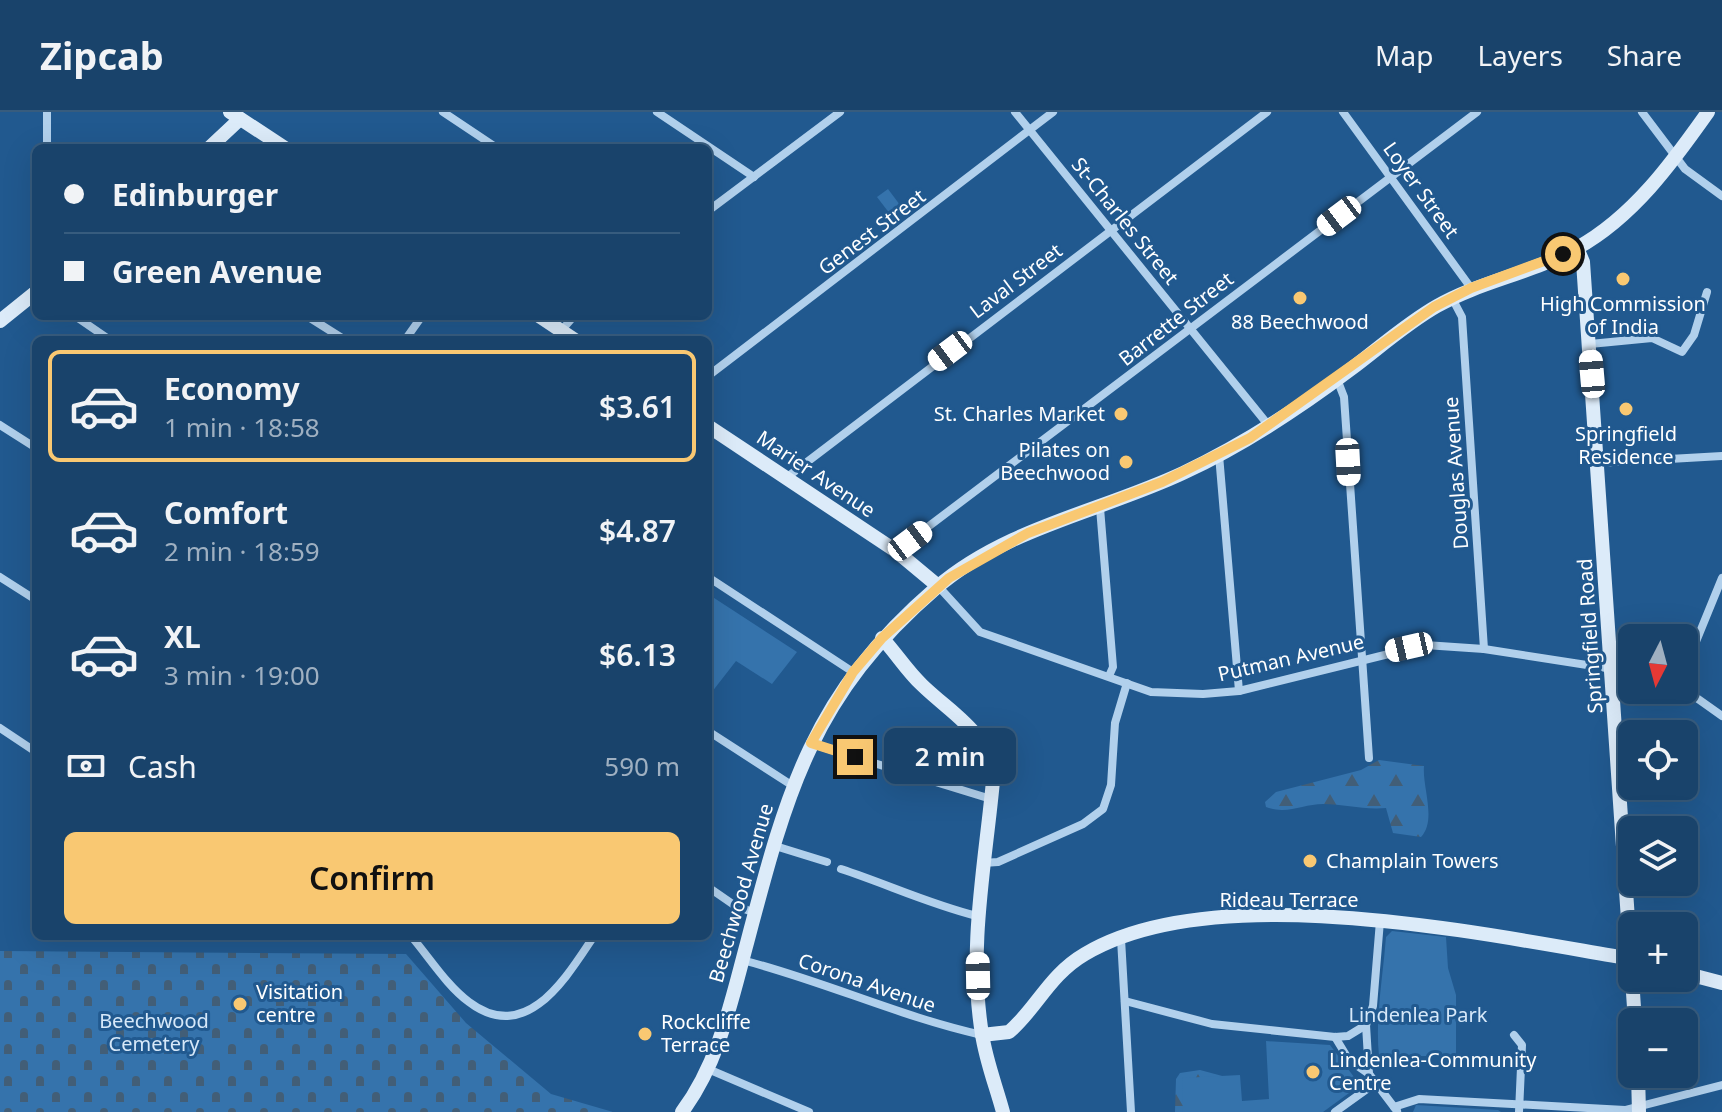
<!DOCTYPE html>
<meta charset="utf-8">
<style>
body{margin:0;font-family:"Noto Sans",sans-serif;background:#264e73;color:#f1f3f6;height:100vh;display:flex;flex-direction:column;font-size:30px;white-space:nowrap}
*{box-sizing:border-box;margin:0}
p{font-size:26px;color:#9fb0c1}
.icon{flex:none;width:44px;height:44px;fill:none;stroke:currentColor;stroke-width:2;stroke-linecap:round;stroke-linejoin:round}
.map{position:relative;flex:1;overflow:hidden}
.side{position:absolute;left:32px;top:224px;width:680px;height:604px;display:flex;flex-direction:column;background:#19436b;border-radius:12px;box-shadow:0 8px 32px #0002,0 0 0 2px #375c7e}
.side>*{flex:none}
.banner{position:absolute;left:32px;top:32px;width:680px;height:176px;border-radius:12px;box-shadow:0 8px 32px #0002,0 0 0 2px #375c7e;display:grid;align-content:center;height:176px;padding:0 32px;background:#19436b}
.needle{width:52px;rotate:186deg}
.buttons{position:absolute;left:1618px;top:512px;display:grid;gap:16px}
.buttons a{display:grid;place-items:center;width:80px;height:80px;border-radius:12px;background:#19436b;box-shadow:0 8px 32px #0002,0 0 0 2px #375c7e;font-size:40px}
.end{position:absolute;width:36px;height:36px;margin:-18px;border:10px solid #f9c872;background:#111;box-shadow:0 0 0 4px #111}
.from{border-radius:50%}
.bubble{position:absolute;height:56px;border-radius:12px;background:#19436b;box-shadow:0 8px 32px #0002,0 0 0 2px #375c7e;font-size:26px;font-weight:600;line-height:56px;text-align:center}
.car{position:absolute;width:24px;height:48px;margin:-24px -12px;border-radius:10px;box-shadow:0 0 6px 2px #0007;background:linear-gradient(#fff 24%,#345 0 40%,#fff 0 76%,#345 0 86%,#fff 0)}
.banner b{display:flex;align-items:center;gap:28px;height:76px;font-size:30px}
.banner b+b{border-top:2px solid #375c7e}
.banner i{width:20px;height:20px;background:#f1f3f6}
ul{padding:14px 0 0;list-style:none}
li{display:flex;align-items:center;gap:24px;height:112px;margin:0 16px 12px;padding:0 16px;border:4px solid transparent;border-radius:12px}
li div{flex:1}
li b{display:block;font-size:30px}
li em{font-style:normal;font-weight:600}
li.active{border-color:#f9c872}
li>.icon{width:72px;height:72px;stroke-width:1.5}
.pay{display:flex;align-items:center;gap:20px;height:88px;padding:0 32px;font-size:30px}
.pay p{margin-inline-start:auto}
.action{display:flex;gap:16px;margin-top:auto;padding:16px 32px}
.action a{flex:1;height:92px;border-radius:12px;background:#f9c872;color:#111;font-size:32px;font-weight:600;line-height:92px;text-align:center}
header{display:flex;align-items:center;gap:48px;box-sizing:border-box;height:112px;padding:0 40px;background:#19436b;border-bottom:2px solid #375c7e}
header strong{font-size:38px}
nav{display:flex;gap:44px;margin-inline-start:auto;font-size:28px}
.map>svg:first-child{display:block}
.forest{fill:url(#forest-firs)}
.cemetery{fill:url(#cemetery-stones)}
.park{fill:#3573ac}
.lines{fill:none;stroke-linecap:round;stroke-linejoin:round}
.street{stroke:#b1d0ec;stroke-width:8}
.secondary{stroke:#dcebf9;stroke-width:14}
.route{stroke:#f9c872;stroke-width:10}
.poi-dot{fill:#f9c872;stroke:#21598f;stroke-width:3}
.labels{text-anchor:middle;stroke-width:6;stroke-linejoin:round;paint-order:stroke}
.street-label{font-size:20px;fill:#fff;stroke:#21598f}
.poi-label{font-size:20px;fill:#fff;stroke:#21598f;text-anchor:start}
.park-label{font-size:20px;fill:#d6e8f9;stroke:#21598f}
</style>
<header>
<strong>Zipcab</strong>
<nav><a>Map</a><a>Layers</a><a>Share</a></nav>
</header>
<div class="map">
<svg width="1722" height="1000" viewBox="0 0 1722 1000">
<defs>
<pattern id="forest-firs" width="22" height="20" patternUnits="userSpaceOnUse" patternTransform="scale(2)"><rect width="22" height="20" fill="#3573ac"/><path d="M5 1l3.5 6h-7zM16 11l3.5 6h-7z" fill="#425e77"/></pattern>
<pattern id="cemetery-stones" width="16" height="16" patternUnits="userSpaceOnUse" patternTransform="scale(2)"><rect width="16" height="16" fill="#3573ac"/><path d="M2 7V4a2 2 0 0 1 4 0v3zM10 15v-3a2 2 0 0 1 4 0v3z" fill="#425e77"/></pattern>
</defs>
<rect width="100%" height="100%" fill="#21598f"/>
<!-- forest -->
<g class="forest">
<path d="M1379 648 1424 654C1422 675 1437 708 1421 725L1393 721 1386 696C1363 698 1345 692 1323 692 1303 692 1287 703 1266 695L1265 690 1276 680 1361 658Z"/>
<polygon points="1200,958 1226,965 1246,1000 1175,1000 1176,967 1180,961"/>
</g>
<!-- cemetery -->
<polygon class="cemetery" points="0,839 406,842 466,911 551,982 613,1000 0,1000"/>
<!-- park -->
<g class="park">
<polygon points="888,77 900,93 890,102 877,85"/>
<polygon points="708,482 797,540 772,572 736,549 708,585"/>
<path d="M1392 819 1446 825 1448 856 1456 883V944H1379C1375 905 1383 865 1386 825Z"/>
<polygon points="1266,929 1330,933 1360,973 1323,1000 1183,1000 1182,966 1240,963 1242,989 1269,987"/>
<polygon points="1416,993 1498,998 1501,1000 1413,1000"/>
</g>
<g class="lines">
<!-- street -->
<g class="street">
<polyline points="47,0 47,36"/>
<polyline points="443,0 497,36"/>
<polyline points="657,0 754,65"/>
<polyline points="1015,0 1269,314"/>
<polyline points="1343,0 1471,176"/>
<polyline points="1642,0 1685,57 1722,84"/>
<polyline points="708,99 840,0"/>
<polyline points="1452,186 1462,205 1484,537"/>
<polyline points="75,204 110,228"/>
<polyline points="307,204 345,228"/>
<polyline points="561,219 574,204"/>
<polyline points="405,228 422,204"/>
<polyline points="1590,232 1652,226 1682,240 1694,223 1707,180"/>
<polyline points="708,264 1053,0"/>
<polyline points="1337,267 1344,285 1369,646"/>
<polyline points="0,313 36,336"/>
<polyline points="1219,343 1239,579"/>
<polyline points="1599,351 1722,344"/>
<polyline points="786,366 1267,0"/>
<polyline points="1100,396 1113,555 1109,564"/>
<polyline points="896,439 1477,0"/>
<polyline points="0,465 36,488"/>
<polyline points="708,465 853,560"/>
<polyline points="938,474 980,520 1151,580 1203,582 1239,579 1425,533 1484,537 1632,560"/>
<polyline points="1684,559 1722,466"/>
<polyline points="1684,577 1722,604"/>
<polyline points="0,616 36,640"/>
<polyline points="708,619 793,674"/>
<polyline points="812,632 991,687"/>
<polyline points="772,733 827,750"/>
<polyline points="983,751 998,750 1083,712 1103,697 1111,673 1115,611 1127,571"/>
<path d="M841 757C887 772 929 792 977 804"/>
<polyline points="708,775 734,793 755,801"/>
<polyline points="1380,809 1373,894 1366,913 1369,962 1397,999"/>
<path d="M411 824C429 845 447 874 469 890 527 934 567 864 594 824"/>
<polyline points="1121,827 1131,1000"/>
<path d="M742 848C824 869 901 905 982 923"/>
<polyline points="1125,889 1212,912 1335,925 1348,924 1366,913"/>
<polyline points="1514,923 1522,933 1519,1000"/>
<polyline points="1335,925 1349,948 1369,962"/>
<polyline points="708,957 809,1000"/>
<polyline points="1394,995 1419,987 1625,998 1722,973"/>
<polyline points="1335,1000 1374,972"/>
</g>
<!-- secondary -->
<g class="secondary">
<polyline points="230,0 285,36"/>
<polyline points="209,36 240,7"/>
<polyline points="1577,136 1583,150 1635,910"/>
<polyline points="539,204 575,228"/>
<polyline points="0,209 36,180"/>
<polyline points="708,314 896,439 938,474"/>
<path d="M882 526C896 541 907 559 922 573 954 604 991 621 993 669 985 754 968 837 982 922 986 949 996 974 1003 1000"/>
<polyline points="1684,861 1722,871"/>
<path d="M982 923 1009 920C1037 896 1049 863 1085 842 1216 764 1487 823 1632 847"/>
<polyline points="1638,962 1639,1000"/>
<path d="M682 1000C719 950 731 890 747 831 787 679 812 583 936 476 1005 416 1102 399 1183 361 1243 333 1298 297 1351 257 1379 236 1407 211 1437 194 1481 169 1533 161 1577 136 1633 105 1672 51 1708 0"/>
</g>
</g>
<g class="lines">
<!-- route -->
<polyline class="route" points="855,645 811,631 853,560 882,526 949,466 1028,421 1162,370 1250,326 1434,195 1471,176 1563,142"/>
</g>
<!-- markers -->
<g class="poi-dot">
<circle cx="1623" cy="167" r="8"/>
<circle cx="1300" cy="186" r="8"/>
<circle cx="1626" cy="297" r="8"/>
<circle cx="1121" cy="302" r="8"/>
<circle cx="1126" cy="350" r="8"/>
<circle cx="1310" cy="749" r="8"/>
<circle cx="240" cy="892" r="8"/>
<circle cx="645" cy="922" r="8"/>
<circle cx="1313" cy="960" r="8"/>
</g>
<g class="labels">
<!-- street labels -->
<g class="street-label">
<text transform="translate(1421 78) rotate(54)" y="7">Loyer Street</text>
<text transform="translate(1125 109) rotate(51)" y="7">St-Charles Street</text>
<text transform="translate(872 120) rotate(-37)" y="7">Genest Street</text>
<text transform="translate(1016 169) rotate(-37)" y="7">Laval Street</text>
<text transform="translate(1176 207) rotate(-38)" y="7">Barrette Street</text>
<text transform="translate(1456 361) rotate(-94)" y="7">Douglas Avenue</text>
<text transform="translate(816 362) rotate(34)" y="7">Marier Avenue</text>
<text transform="translate(1590 524) rotate(-94)" y="7">Springfield Road</text>
<text transform="translate(1291 546) rotate(-13)" y="7">Putman Avenue</text>
<text transform="translate(741 781) rotate(-74)" y="7">Beechwood Avenue</text>
<text x="1289" y="795">Rideau Terrace</text>
<text transform="translate(867 871) rotate(19)" y="7">Corona Avenue</text>
</g>
<!-- poi labels -->
<g class="poi-label">
<text x="1623" y="199" text-anchor="middle">High Commission<tspan x="1623" dy="23">of India</tspan></text>
<text x="1300" y="217" text-anchor="middle">88 Beechwood</text>
<text x="1105" y="309" text-anchor="end">St. Charles Market</text>
<text x="1626" y="329" text-anchor="middle">Springfield<tspan x="1626" dy="23">Residence</tspan></text>
<text x="1110" y="345" text-anchor="end">Pilates on<tspan x="1110" dy="23">Beechwood</tspan></text>
<text x="1326" y="756">Champlain Towers</text>
<text x="256" y="887">Visitation<tspan x="256" dy="23">centre</tspan></text>
<text x="661" y="917">Rockcliffe<tspan x="661" dy="23">Terrace</tspan></text>
<text x="1329" y="955">Lindenlea-Community<tspan x="1329" dy="23">Centre</tspan></text>
</g>
<!-- park labels -->
<g class="park-label">
<text x="1418" y="910">Lindenlea Park</text>
<text x="154" y="916">Beechwood<tspan x="154" dy="23">Cemetery</tspan></text>
</g>
</g>
</svg>
<div class="buttons">
<a><svg class="needle" viewBox="-14 -14 28 28"><path d="M0-13l5 13h-10z" fill="#e53935"/><path d="M0 13l5-13h-10z" fill="#9fb0c1"/></svg></a>
<a><svg class="icon" aria-label="locate" viewBox="0 0 24 24"><circle cx="12" cy="12" r="6"/><path d="M12 2v4M12 18v4M2 12h4M18 12h4"/></svg></a>
<a><svg class="icon" aria-label="layers" viewBox="0 0 24 24"><path d="M12 4l9 5-9 5-9-5zM3 14l9 5 9-5"/></svg></a>
<a>+</a>
<a>−</a>
</div>
<i class="end from" style="left:1563px;top:142px"></i>
<i class="end" style="left:855px;top:645px"></i>
<div class="bubble" style="left:884px;top:616px;width:132px">2 min</div>
<i class="car" style="left:1339px;top:104px;rotate:233deg"></i>
<i class="car" style="left:950px;top:239px;rotate:233deg"></i>
<i class="car" style="left:1592px;top:262px;rotate:355deg"></i>
<i class="car" style="left:1348px;top:350px;rotate:177deg"></i>
<i class="car" style="left:910px;top:429px;rotate:53deg"></i>
<i class="car" style="left:1409px;top:535px;rotate:257deg"></i>
<i class="car" style="left:978px;top:864px;rotate:359deg"></i>
<div class="banner">
<b><i class="from"></i>Edinburger</b>
<b><i></i>Green Avenue</b>
</div>
<section class="side">
<ul>
<li class="active"><svg class="icon" aria-label="car" viewBox="0 0 24 24"><path d="M5 17H2v-5l4-1 3-4h7l3 4 3 1v5h-3M9 17h6M6 11h13"/><circle cx="7" cy="17" r="2"/><circle cx="17" cy="17" r="2"/></svg><div><b>Economy</b><p>1 min · 18:58</p></div><em>$3.61</em></li>
<li><svg class="icon" aria-label="car" viewBox="0 0 24 24"><path d="M5 17H2v-5l4-1 3-4h7l3 4 3 1v5h-3M9 17h6M6 11h13"/><circle cx="7" cy="17" r="2"/><circle cx="17" cy="17" r="2"/></svg><div><b>Comfort</b><p>2 min · 18:59</p></div><em>$4.87</em></li>
<li><svg class="icon" aria-label="car" viewBox="0 0 24 24"><path d="M5 17H2v-5l4-1 3-4h7l3 4 3 1v5h-3M9 17h6M6 11h13"/><circle cx="7" cy="17" r="2"/><circle cx="17" cy="17" r="2"/></svg><div><b>XL</b><p>3 min · 19:00</p></div><em>$6.13</em></li>
</ul>
<div class="pay"><svg class="icon" aria-label="cash" viewBox="0 0 24 24"><path d="M3 7h18v10H3z"/><circle cx="12" cy="12" r="2"/></svg>Cash<p>590 m</p></div>
<div class="action"><a>Confirm</a></div>
</section>
</div>
